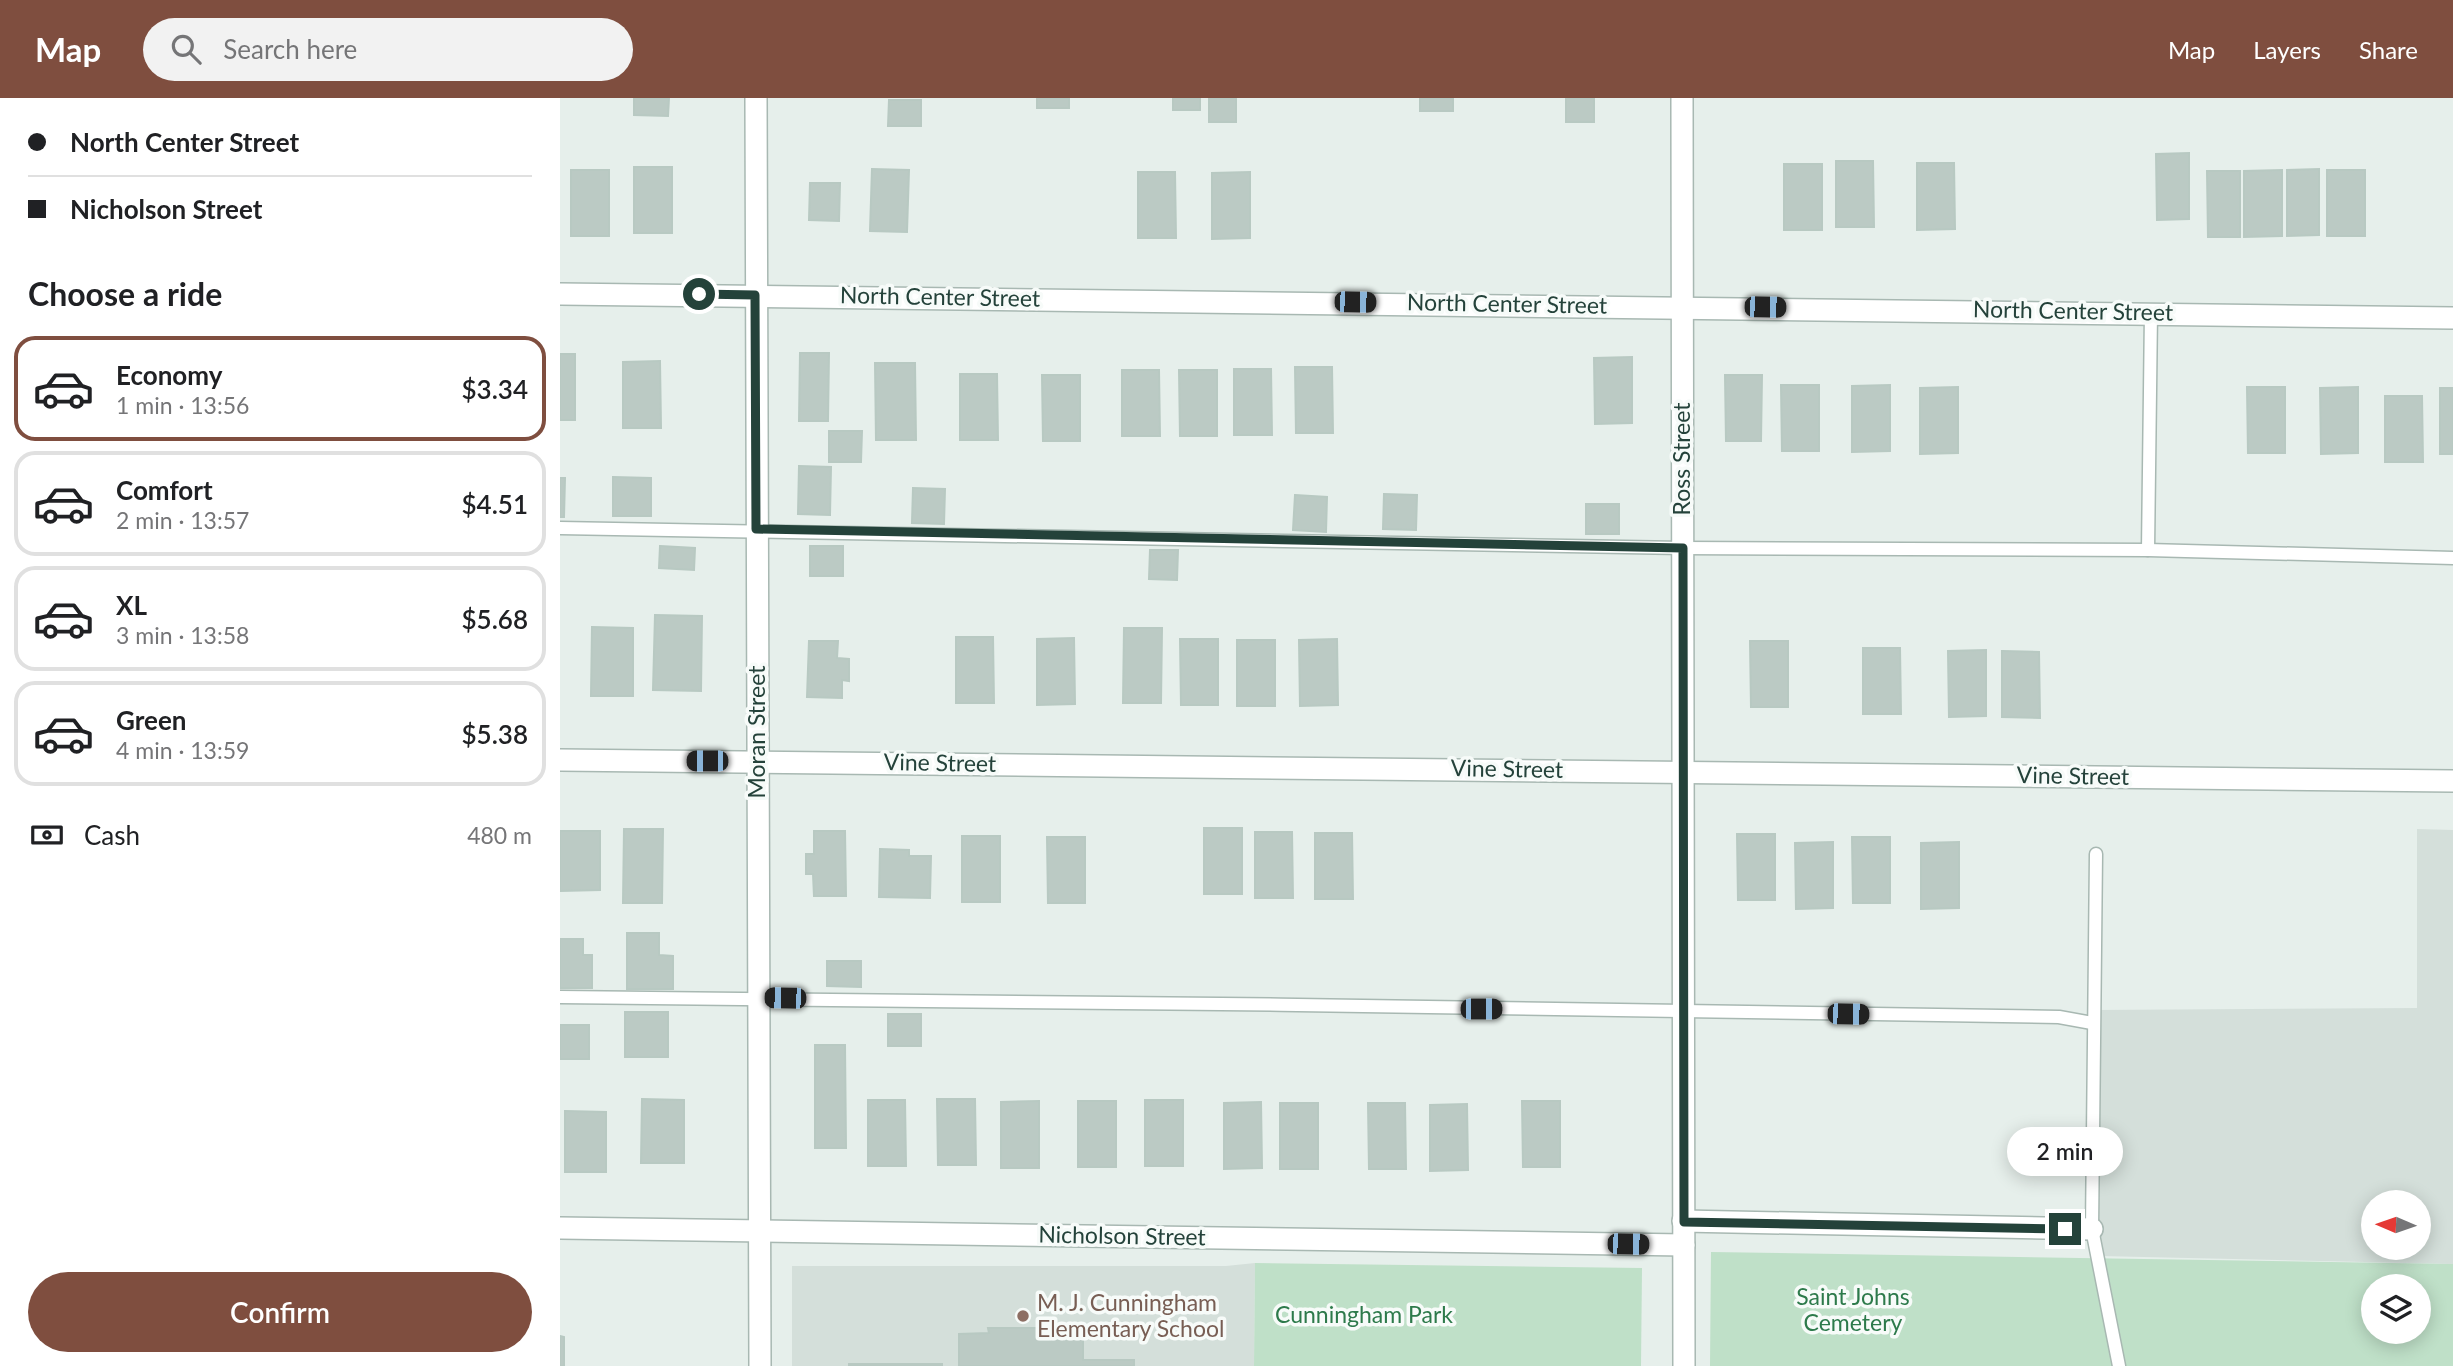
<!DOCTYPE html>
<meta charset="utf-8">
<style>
body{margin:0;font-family:Lato,sans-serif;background:#f2f2f2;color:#202124;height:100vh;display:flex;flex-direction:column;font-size:26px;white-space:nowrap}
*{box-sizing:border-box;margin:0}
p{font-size:23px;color:#757577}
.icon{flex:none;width:38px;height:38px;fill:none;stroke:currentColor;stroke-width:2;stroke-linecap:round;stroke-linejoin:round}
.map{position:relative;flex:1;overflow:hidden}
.sheet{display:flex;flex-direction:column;background:#fff;width:560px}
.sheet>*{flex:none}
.banner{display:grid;align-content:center;height:154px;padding:0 28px;background:#fff}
.needle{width:46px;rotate:272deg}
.fabs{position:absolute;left:1801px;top:1092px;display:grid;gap:14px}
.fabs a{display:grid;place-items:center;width:70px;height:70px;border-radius:50%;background:#fff;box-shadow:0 4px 18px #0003;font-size:35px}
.end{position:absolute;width:32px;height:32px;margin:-16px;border:9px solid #24423a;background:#fff;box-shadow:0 0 0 4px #fff}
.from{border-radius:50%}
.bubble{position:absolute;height:49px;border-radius:24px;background:#fff;box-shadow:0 4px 18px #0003;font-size:23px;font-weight:600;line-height:49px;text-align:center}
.car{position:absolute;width:21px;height:42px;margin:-21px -10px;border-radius:9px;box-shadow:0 0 5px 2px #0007;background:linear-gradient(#222 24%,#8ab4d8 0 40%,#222 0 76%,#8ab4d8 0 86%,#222 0)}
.banner b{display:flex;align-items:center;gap:24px;height:66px;font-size:26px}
.banner b+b{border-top:2px solid #e0e0e0}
.banner i{width:18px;height:18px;background:#202124}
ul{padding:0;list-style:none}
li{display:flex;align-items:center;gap:21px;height:105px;margin:0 14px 10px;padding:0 14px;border:4px solid #e0e0e0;border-radius:21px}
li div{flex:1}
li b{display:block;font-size:26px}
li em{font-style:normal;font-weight:600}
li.current{border-color:#7f4e3f}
li>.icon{width:63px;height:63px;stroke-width:1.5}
h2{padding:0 28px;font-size:32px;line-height:84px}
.pay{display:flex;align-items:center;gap:18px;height:77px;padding:0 28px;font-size:26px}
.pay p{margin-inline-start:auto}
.button{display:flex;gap:14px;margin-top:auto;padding:14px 28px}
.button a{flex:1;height:80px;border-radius:42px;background:#7f4e3f;color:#fff;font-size:28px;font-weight:600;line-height:80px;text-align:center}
header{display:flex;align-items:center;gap:42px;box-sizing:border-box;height:98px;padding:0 35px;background:#7f4e3f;color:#fff}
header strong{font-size:33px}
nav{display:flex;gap:38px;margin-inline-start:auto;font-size:24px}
.search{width:490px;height:63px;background:#f2f2f2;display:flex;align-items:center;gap:18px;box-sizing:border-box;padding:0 24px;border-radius:38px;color:#757577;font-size:26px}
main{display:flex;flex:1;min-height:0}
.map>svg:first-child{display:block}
.built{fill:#d4dfda;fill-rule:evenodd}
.green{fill:#bfe0c8;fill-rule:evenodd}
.building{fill:#bbcac4;stroke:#b8c9c2;stroke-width:2}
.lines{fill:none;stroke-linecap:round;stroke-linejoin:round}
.lane-casing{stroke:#a8b8b2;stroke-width:15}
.street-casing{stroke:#a8b8b2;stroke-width:24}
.lane{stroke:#fff;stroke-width:12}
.street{stroke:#fff;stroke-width:21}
.route{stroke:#24423a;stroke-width:9}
.education-dot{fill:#8d6e63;stroke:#f7fbf9;stroke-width:2.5}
.labels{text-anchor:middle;stroke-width:7;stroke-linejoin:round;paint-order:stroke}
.street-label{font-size:23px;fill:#24423a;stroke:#f7fbf9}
.park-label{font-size:23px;fill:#2d7a4b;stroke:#f7fbf9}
.education-label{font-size:23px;fill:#785e54;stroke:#f7fbf9;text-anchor:start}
</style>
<header>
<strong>Map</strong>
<div class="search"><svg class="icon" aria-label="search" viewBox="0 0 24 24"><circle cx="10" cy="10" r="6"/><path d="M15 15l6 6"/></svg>Search here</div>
<nav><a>Map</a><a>Layers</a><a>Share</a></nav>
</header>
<main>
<section class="sheet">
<div class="banner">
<b><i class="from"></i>North Center Street</b>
<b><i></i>Nicholson Street</b>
</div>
<h2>Choose a ride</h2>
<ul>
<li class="current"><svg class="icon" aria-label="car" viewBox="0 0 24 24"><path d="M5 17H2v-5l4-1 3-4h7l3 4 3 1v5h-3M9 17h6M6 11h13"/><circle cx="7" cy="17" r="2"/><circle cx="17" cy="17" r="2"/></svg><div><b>Economy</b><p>1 min · 13:56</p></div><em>$3.34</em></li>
<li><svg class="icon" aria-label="car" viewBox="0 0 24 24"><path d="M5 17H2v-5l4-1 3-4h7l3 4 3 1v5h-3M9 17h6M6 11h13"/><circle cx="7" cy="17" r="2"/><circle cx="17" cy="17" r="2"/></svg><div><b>Comfort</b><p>2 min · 13:57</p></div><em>$4.51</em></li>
<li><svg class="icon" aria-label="car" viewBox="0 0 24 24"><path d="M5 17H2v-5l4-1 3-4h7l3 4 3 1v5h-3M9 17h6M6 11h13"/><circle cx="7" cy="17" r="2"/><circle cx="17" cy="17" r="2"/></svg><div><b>XL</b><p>3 min · 13:58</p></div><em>$5.68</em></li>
<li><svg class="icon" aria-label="car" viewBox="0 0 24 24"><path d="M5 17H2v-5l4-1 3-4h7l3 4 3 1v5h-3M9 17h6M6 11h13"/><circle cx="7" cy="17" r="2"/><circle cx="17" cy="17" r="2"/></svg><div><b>Green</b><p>4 min · 13:59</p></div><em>$5.38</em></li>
</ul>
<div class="pay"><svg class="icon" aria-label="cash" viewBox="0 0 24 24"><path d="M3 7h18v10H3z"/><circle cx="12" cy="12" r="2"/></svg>Cash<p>480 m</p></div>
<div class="button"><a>Confirm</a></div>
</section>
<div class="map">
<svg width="1893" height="1268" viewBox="0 0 1893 1268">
<rect width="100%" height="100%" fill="#e6efeb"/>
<!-- built -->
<g class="built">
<path d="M1857 731 1893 732V1166L1540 1158 1535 912 1857 910ZM1813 1104H1858V1150H1813Z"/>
<polygon points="695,1165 694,1268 232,1268 232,1168 666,1168"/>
</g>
<!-- green -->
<g class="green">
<path d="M1151 1154 1893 1166V1268H1150ZM1813 1188H1858V1234H1813Z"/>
<polygon points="695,1165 1082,1170 1081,1268 694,1268"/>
</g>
<!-- building -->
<g class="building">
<polygon points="74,0 109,0 108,18 74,17"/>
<rect x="477" y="0" width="32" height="10"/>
<rect x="613" y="0" width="27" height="12"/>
<rect x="649" y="0" width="27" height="24"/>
<rect x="860" y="0" width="33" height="13"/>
<rect x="1006" y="0" width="28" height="24"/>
<polygon points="329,2 361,2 361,28 328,28"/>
<polygon points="1629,55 1629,121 1597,122 1596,56"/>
<polygon points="1276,63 1313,63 1314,129 1276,129"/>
<polygon points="1357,65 1394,65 1395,131 1357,132"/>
<rect x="1224" y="66" width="38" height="66"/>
<rect x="74" y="69" width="38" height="66"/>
<polygon points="312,71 349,72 347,134 310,133"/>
<polygon points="1759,71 1759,137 1727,138 1727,72"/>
<rect x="11" y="72" width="38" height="66"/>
<polygon points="1722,72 1722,138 1684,139 1684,73"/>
<rect x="1767" y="72" width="38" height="66"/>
<polygon points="1647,73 1680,73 1680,139 1648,139"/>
<polygon points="578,74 615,74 616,140 578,140"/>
<polygon points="690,74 690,140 652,141 652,75"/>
<polygon points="250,85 280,85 279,123 249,122"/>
<polygon points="240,255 269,255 268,323 239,323"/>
<rect x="0" y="256" width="15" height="66"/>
<polygon points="1072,259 1072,325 1035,326 1034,260"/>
<polygon points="100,263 101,330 63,330 63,264"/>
<polygon points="315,265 355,265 356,342 316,342"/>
<polygon points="735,269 772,269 773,335 736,335"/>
<polygon points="674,271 711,271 712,337 674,337"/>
<polygon points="562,272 599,272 600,338 562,338"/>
<polygon points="619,272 657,272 657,338 620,338"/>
<polygon points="400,276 437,276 438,342 400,342"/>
<polygon points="482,277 520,277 520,343 483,343"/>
<polygon points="1165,277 1202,277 1201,343 1166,343"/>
<polygon points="1221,287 1259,287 1259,353 1222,353"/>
<polygon points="1330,287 1330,353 1292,354 1292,288"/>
<polygon points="1398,289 1398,355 1360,356 1360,290"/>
<polygon points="1687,289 1725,289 1725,355 1688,355"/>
<polygon points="1798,289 1798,355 1761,356 1760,290"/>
<rect x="1880" y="290" width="13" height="66"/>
<polygon points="1825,298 1862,298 1863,364 1825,364"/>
<polygon points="269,333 302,333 301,364 269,364"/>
<polygon points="239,368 271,369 270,417 238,416"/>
<polygon points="53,379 91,380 91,418 53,418"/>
<polygon points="0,380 5,380 4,419 0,419"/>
<polygon points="353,390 385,391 384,426 352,425"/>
<polygon points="824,396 857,397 856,432 823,431"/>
<polygon points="735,397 767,399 766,434 733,432"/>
<rect x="1026" y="406" width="33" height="30"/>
<polygon points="100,448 135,450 134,472 99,470"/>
<rect x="250" y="448" width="33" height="30"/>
<polygon points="590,452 618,452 617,482 589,481"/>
<polygon points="95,517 142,518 141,593 93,592"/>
<polygon points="32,529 73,530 73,598 31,598"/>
<polygon points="564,530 602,530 601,605 563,605"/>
<polygon points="396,539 433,539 434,605 396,605"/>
<polygon points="514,540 515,606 477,607 477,541"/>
<polygon points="620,541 658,541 658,607 621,607"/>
<polygon points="777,541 778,607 740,608 739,542"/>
<rect x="677" y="542" width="38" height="66"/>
<polygon points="249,543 278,543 277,560 289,561 289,583 282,582 282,600 247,599"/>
<polygon points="1190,543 1228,543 1228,609 1191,609"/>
<polygon points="1303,550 1340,550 1341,616 1303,616"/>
<polygon points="1426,552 1426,618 1389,619 1388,553"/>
<polygon points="1442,553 1479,554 1480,620 1442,619"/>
<rect x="644" y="730" width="38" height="66"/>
<polygon points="64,731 103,731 102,805 63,805"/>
<polygon points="0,733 40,733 40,792 0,793"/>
<polygon points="254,733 285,733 286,798 254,798 253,776 246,776 246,756 254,756"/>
<polygon points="695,734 732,734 733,800 695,800"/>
<polygon points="755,735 792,735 793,801 755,801"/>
<polygon points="1177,736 1215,736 1215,802 1178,802"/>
<rect x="402" y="738" width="38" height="66"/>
<polygon points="487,739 525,739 525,805 488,805"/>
<polygon points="1292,739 1330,739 1330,805 1293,805"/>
<polygon points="1273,744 1273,810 1236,811 1235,745"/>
<polygon points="1399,744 1399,810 1361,811 1361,745"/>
<polygon points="320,751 349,752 349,758 371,758 370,800 319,799"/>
<polygon points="67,835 99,835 99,857 113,858 113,891 67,891"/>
<polygon points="0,841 23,841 23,857 32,857 32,890 0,890"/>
<polygon points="267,863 301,863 301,889 267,888"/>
<rect x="65" y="914" width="43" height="45"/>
<rect x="328" y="916" width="33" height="32"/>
<rect x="0" y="927" width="29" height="34"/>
<polygon points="255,947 285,947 286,1050 255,1050"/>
<polygon points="82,1001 124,1002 124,1065 81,1065"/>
<polygon points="377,1001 415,1001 416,1067 378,1067"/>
<polygon points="308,1002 345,1002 346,1068 308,1068"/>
<rect x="585" y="1002" width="38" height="66"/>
<polygon points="479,1003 479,1070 441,1070 441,1004"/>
<rect x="518" y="1003" width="38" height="66"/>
<polygon points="962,1003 1000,1003 1000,1069 963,1069"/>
<polygon points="701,1004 702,1070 664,1071 664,1005"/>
<rect x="720" y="1005" width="38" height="66"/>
<polygon points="808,1005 845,1005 846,1071 809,1071"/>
<polygon points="907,1006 908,1072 870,1073 870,1007"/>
<polygon points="5,1013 46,1014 46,1074 5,1074"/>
<polygon points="428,1230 523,1230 523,1262 574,1262 574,1268 399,1268 399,1236 429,1235"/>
<polygon points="0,1238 4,1239 4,1268 0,1268"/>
<rect x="289" y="1266" width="93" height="2"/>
</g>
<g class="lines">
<!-- lane casing -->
<g class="lane-casing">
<g id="lane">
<polyline points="0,430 1123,450 1588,452 1893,460"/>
<polyline points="1588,452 1591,214"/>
<polyline points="1536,756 1532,1131 1559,1268"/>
<path d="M0 899C500 902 999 911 1499 919L1532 925"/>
</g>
</g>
<!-- street casing -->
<g class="street-casing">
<g id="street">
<polyline points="196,0 200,1268"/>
<polyline points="1122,0 1124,1268"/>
<polyline points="0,196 1893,220"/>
<polyline points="0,662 1893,683"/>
<polyline points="1123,1123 1532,1131"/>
<polyline points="0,1130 1124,1147"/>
</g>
</g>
<!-- lane -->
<use href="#lane" class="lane"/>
<!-- street -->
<use href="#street" class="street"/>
</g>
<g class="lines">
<!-- route -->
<polyline class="route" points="139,196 195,197 196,431 1123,450 1124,1124 1505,1131"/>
</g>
<!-- markers -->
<circle class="education-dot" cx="463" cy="1218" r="7"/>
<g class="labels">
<!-- street labels -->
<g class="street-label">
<text transform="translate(380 199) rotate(1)" y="8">North Center Street</text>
<text transform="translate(947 206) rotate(1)" y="8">North Center Street</text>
<text transform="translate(1513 213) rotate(1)" y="8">North Center Street</text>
<text transform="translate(1122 361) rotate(-90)" y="8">Ross Street</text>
<text transform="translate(197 634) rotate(-90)" y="8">Moran Street</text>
<text transform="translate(380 665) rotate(1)" y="8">Vine Street</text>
<text transform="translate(947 671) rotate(1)" y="8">Vine Street</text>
<text transform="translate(1513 678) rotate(1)" y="8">Vine Street</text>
<text transform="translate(562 1138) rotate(1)" y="8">Nicholson Street</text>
</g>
<!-- park labels -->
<g class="park-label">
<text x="1293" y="1207">Saint Johns<tspan x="1293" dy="26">Cemetery</tspan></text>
<text x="804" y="1225">Cunningham Park</text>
</g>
<!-- education labels -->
<g class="education-label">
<text x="477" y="1213">M. J. Cunningham<tspan x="477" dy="26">Elementary School</tspan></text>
</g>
</g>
</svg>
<div class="fabs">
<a><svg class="needle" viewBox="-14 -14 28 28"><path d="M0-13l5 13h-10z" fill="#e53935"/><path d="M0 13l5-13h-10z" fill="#757577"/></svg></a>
<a><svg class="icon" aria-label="layers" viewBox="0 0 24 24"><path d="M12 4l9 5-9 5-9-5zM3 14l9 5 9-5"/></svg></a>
</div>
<i class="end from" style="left:139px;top:196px"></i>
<i class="end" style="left:1505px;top:1131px"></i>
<div class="bubble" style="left:1447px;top:1029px;width:116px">2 min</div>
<i class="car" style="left:795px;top:204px;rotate:91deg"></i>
<i class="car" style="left:1205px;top:209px;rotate:91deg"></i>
<i class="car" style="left:147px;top:663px;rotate:270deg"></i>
<i class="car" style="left:225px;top:900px;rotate:271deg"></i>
<i class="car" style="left:921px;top:911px;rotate:90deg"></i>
<i class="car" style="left:1288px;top:916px;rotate:91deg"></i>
<i class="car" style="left:1068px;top:1146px;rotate:91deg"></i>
</div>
</main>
